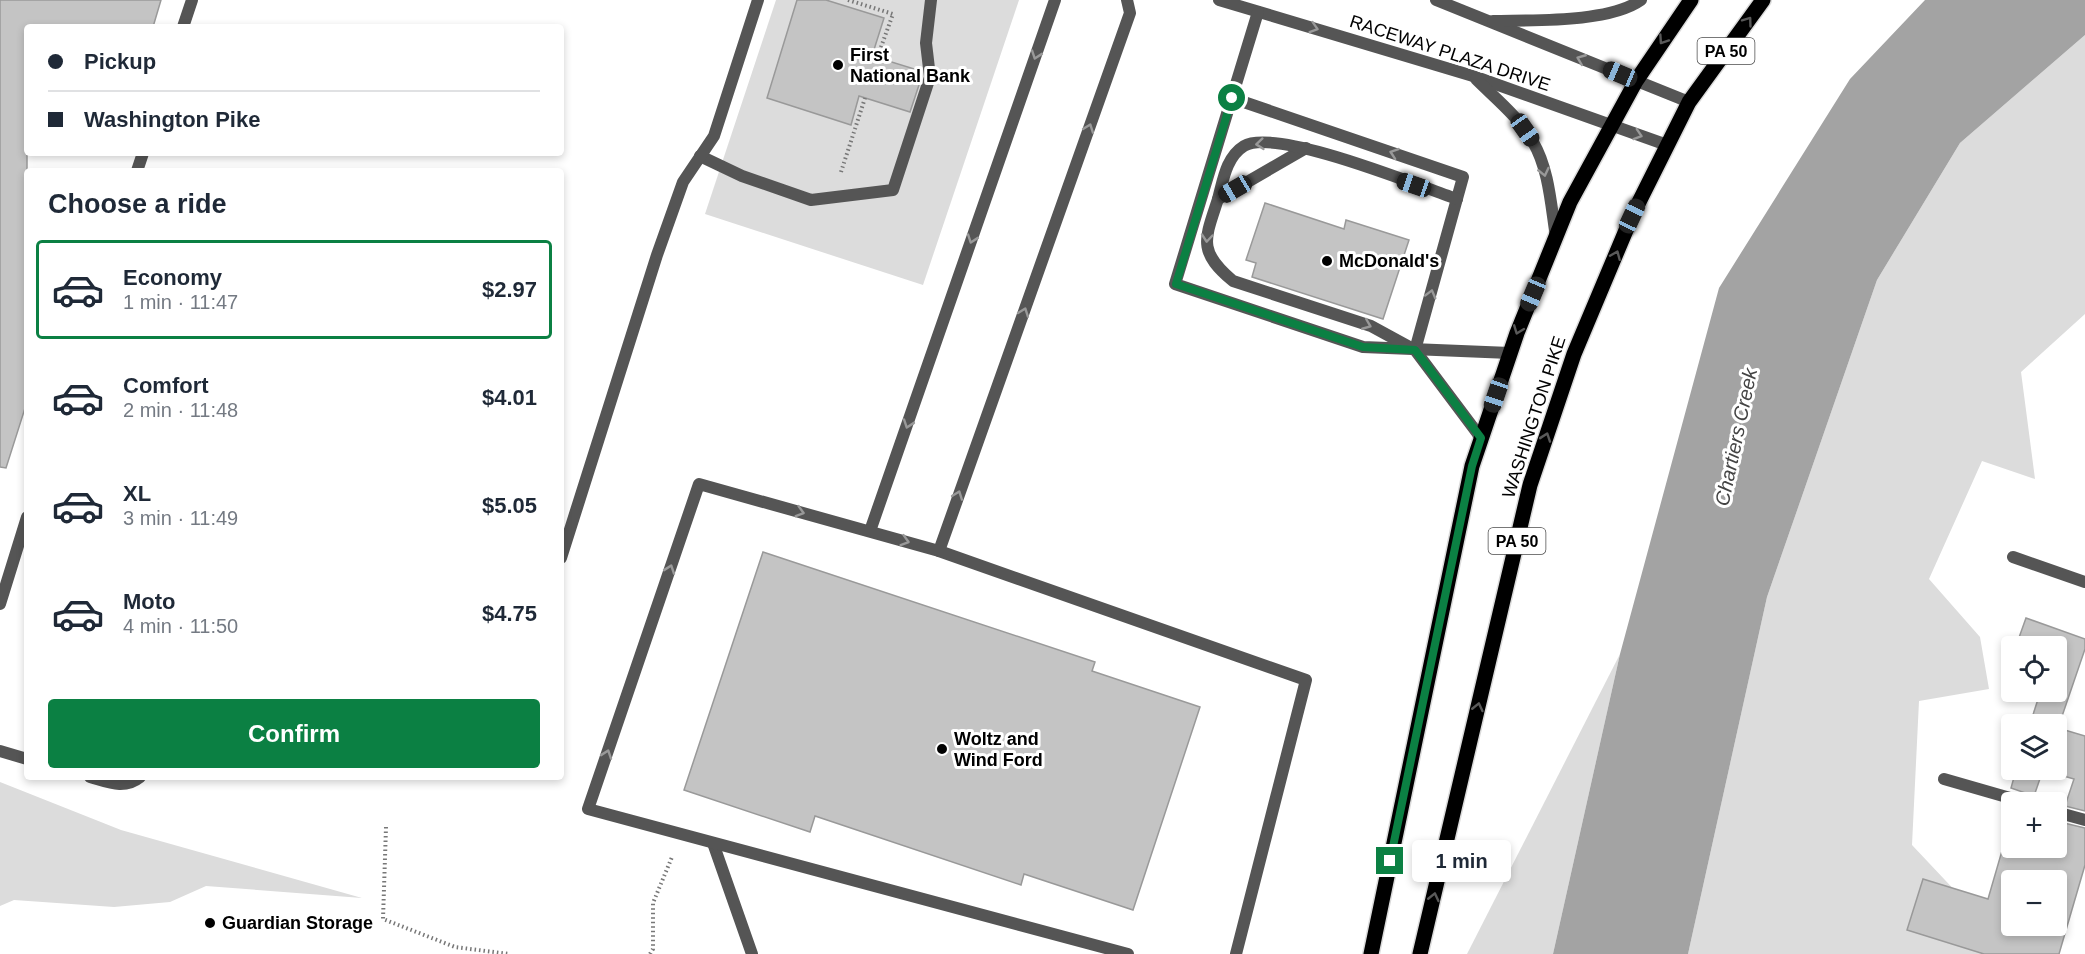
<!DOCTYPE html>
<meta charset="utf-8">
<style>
body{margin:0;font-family:Helvetica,sans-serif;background:#f2f2f3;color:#1f2937;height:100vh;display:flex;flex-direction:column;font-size:22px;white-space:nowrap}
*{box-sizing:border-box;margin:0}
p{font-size:20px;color:#747a83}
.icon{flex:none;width:33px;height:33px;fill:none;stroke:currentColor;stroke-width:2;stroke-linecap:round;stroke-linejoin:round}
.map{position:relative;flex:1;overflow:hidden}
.drawer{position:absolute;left:24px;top:168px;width:540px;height:612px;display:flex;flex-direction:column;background:#fff;border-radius:6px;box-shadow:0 3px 9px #0003}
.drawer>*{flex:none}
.guide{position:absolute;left:24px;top:24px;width:540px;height:132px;border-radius:6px;box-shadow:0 3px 9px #0003;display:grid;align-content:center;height:132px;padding:0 24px;background:#fff}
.tools{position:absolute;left:2001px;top:636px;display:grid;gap:12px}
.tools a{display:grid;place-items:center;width:66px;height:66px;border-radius:6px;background:#fff;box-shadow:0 3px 9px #0003;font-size:30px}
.end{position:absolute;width:27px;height:27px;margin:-14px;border:8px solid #0b8043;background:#fff;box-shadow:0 0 0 3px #fff}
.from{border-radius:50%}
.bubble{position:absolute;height:42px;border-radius:6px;background:#fff;box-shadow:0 3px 9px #0003;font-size:20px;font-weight:700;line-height:42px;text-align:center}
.car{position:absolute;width:18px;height:36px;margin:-18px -9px;border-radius:8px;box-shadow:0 0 4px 2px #0007;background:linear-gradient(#222 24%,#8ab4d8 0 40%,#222 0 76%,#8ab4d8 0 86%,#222 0)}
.guide b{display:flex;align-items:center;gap:21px;height:57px;font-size:22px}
.guide b+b{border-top:2px solid #e0e1e3}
.guide i{width:15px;height:15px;background:#1f2937}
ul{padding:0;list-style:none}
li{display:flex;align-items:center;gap:18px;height:99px;margin:0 12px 9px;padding:0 12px;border:3px solid transparent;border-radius:6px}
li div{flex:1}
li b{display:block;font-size:22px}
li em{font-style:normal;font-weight:700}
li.selected{border-color:#0b8043}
li>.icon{width:54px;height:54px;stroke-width:1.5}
h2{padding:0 24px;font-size:27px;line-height:72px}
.action{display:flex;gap:12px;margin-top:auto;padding:12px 24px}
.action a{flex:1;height:69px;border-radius:6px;background:#0b8043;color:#fff;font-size:24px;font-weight:700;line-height:69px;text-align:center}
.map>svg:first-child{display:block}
.green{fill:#dcdcdc}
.water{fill:#a3a3a3}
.building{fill:#c4c4c4;stroke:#999;stroke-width:1.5;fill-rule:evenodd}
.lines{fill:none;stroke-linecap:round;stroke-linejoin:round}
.primary-casing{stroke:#dbdbdb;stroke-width:18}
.path{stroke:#777;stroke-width:4;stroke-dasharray:1.5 3;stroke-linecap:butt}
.service{stroke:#555;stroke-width:12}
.minor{stroke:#555;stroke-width:12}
.primary{stroke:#000;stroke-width:15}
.oneway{stroke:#595959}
.oneway2{stroke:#999}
.route{stroke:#0b8043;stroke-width:8}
.poi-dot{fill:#000;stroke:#fff;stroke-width:2}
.labels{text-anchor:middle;stroke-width:6;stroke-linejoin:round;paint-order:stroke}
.shield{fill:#fff;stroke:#4c4c4c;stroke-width:1.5}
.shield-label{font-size:16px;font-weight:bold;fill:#000}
.street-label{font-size:18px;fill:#000;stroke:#fff}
.poi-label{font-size:18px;font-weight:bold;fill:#000;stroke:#fff;text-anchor:start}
.water-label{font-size:20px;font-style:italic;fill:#444;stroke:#fff}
</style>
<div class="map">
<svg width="2085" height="954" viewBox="0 0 2085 954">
<rect width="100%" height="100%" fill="#fff"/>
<!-- green -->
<g class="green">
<polygon points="776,0 1019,0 923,285 705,214"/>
<polygon points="2085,35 2085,314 2021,372 2035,479 1982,461 1929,579 1980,637 1989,689 1919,701 1912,845 1994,932 2001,954 1688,954 1767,597 1877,280 1960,143"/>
<polygon points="1620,654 1553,954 1467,954"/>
<polygon points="0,782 121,830 362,898 206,886 170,902 114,907 14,900 0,906"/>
</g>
<!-- water -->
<polygon class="water" points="1925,0 2085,0 2085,35 1960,143 1877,280 1767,597 1688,954 1553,954 1620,654 1719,288 1850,79"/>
<!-- building -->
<g class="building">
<polygon points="0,0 161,0 153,27 27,27 27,402 6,468 0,467"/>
<polygon points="797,0 826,0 884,18 872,56 921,71 922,76 910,112 859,96 851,125 767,98"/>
<polygon points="1265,203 1344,229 1346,220 1409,240 1383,319 1252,277 1256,263 1246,260"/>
<polygon points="763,552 1095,662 1092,671 1200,707 1133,910 1024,874 1021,885 815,816 810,832 684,790"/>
<polygon points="2026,618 2085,639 2085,649 2058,728 2085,736 2085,811 2065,806 2074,779 2043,770 2034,796 2011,788 2016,770 2056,770 2056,724 2030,724 2040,693 2035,692 2056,692 2056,646 2016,646"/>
<path d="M2060 822 2085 828V865L2059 954H1984L1907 930 1923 879 1988 899 2006 837 2012 838V848H2043L2056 851V830ZM2012 880H2056V926H2012Z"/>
</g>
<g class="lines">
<!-- primary casing -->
<g class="primary-casing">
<g id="primary">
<polyline points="1371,954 1472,466 1517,333 1570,202 1636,81 1691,0"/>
<polyline points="1420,954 1530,485 1574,354 1632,216 1689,102 1763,0"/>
</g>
</g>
<!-- path -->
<g class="path">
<polyline points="848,0 893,14 877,58"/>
<polyline points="841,172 865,98"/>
<polyline points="386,827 383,919 455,947 509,954"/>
<polyline points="650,954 653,949 653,903 672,857"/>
</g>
<!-- service -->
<g class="service">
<polyline points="1219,0 1473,76 1667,145"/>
<polyline points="1436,0 1689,102"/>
<polyline points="1258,12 1175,284 1363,347 1510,353"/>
<path d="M1493 21C1533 20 1609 23 1641 0"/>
<polyline points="183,27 192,0"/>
<path d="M1476 79C1496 99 1519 117 1533 142 1549 169 1551 206 1556 237"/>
<polyline points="1232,98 1463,177 1415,350"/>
<path d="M1306 148 1218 199C1205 239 1197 251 1233 281L1371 326 1415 350 1481 438"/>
<polyline points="700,156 742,176 811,200 893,190 930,77 926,43 931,0"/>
<polyline points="137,171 143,153"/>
<path d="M1218 199C1223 181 1226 157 1244 146 1276 127 1419 186 1457 199"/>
<polyline points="870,531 1055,0"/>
<polyline points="939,551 1130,13 1127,0"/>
<polyline points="561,558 657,255 683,182 714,136 758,0"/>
<polyline points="0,604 27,517"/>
<polyline points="0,751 27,759"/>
<path d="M90 777C108 782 124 790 140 777"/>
<polyline points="1944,779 2024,802"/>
<polyline points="2056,812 2085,820"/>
<polyline points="713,843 752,954"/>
<polyline points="1128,954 588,809 699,484 939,551 1306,680 1236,954"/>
</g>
<!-- minor -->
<polyline class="minor" points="2013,557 2085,582"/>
<!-- primary -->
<use href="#primary" class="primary"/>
</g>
<!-- one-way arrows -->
<defs><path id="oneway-chevron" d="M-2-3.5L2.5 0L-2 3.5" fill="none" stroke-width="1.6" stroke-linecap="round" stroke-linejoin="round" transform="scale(1.5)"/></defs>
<g class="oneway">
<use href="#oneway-chevron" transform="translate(1748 21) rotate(-54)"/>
<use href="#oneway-chevron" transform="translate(1663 40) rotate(124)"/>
<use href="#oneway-chevron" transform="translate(1616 255) rotate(-67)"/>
<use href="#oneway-chevron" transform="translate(1518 330) rotate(111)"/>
<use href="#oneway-chevron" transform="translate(1546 437) rotate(-71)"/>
<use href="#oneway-chevron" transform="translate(1478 707) rotate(-77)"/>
<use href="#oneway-chevron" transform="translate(1434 897) rotate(-77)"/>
</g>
<g class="oneway2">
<use href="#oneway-chevron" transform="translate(1314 28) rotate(17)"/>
<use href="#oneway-chevron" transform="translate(1036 55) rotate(109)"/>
<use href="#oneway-chevron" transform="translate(1581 59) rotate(-158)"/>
<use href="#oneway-chevron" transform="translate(1089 128) rotate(-70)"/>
<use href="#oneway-chevron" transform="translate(1638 135) rotate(18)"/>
<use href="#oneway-chevron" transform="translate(1260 144) rotate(174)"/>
<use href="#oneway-chevron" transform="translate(1394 153) rotate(-161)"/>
<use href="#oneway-chevron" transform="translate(1544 172) rotate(77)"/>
<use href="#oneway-chevron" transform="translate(1207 238) rotate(95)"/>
<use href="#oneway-chevron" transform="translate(972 239) rotate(109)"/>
<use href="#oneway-chevron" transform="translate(1431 294) rotate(-75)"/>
<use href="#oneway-chevron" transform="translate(1024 312) rotate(-70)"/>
<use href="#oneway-chevron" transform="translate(1367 325) rotate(22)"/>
<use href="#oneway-chevron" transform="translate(908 424) rotate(109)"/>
<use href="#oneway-chevron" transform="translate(958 495) rotate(-70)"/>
<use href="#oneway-chevron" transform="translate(800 512) rotate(16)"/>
<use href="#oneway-chevron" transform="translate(905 541) rotate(16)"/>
<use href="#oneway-chevron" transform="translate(670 569) rotate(-71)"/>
<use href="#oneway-chevron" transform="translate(607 754) rotate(-71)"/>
</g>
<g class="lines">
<!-- route -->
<polyline class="route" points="1232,98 1176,284 1363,347 1415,350 1481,438 1472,466 1390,861"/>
</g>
<!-- markers -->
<g class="poi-dot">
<circle cx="838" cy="65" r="6"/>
<circle cx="1327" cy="261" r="6"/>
<circle cx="942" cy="749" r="6"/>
<circle cx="210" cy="923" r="6"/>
</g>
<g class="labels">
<!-- shield labels -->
<g class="shield">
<rect x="1697.5" y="38" width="57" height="26" rx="4.5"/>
<rect x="1488.5" y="528" width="57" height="26" rx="4.5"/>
</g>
<g class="shield-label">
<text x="1726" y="57">PA 50</text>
<text x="1517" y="547">PA 50</text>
</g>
<!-- street labels -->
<g class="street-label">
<text transform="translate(1450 53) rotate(18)" y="6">RACEWAY PLAZA DRIVE</text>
<text transform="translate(1534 417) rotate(-72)" y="6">WASHINGTON PIKE</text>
</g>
<!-- poi labels -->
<g class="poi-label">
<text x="850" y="61">First<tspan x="850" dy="21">National Bank</tspan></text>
<text x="1339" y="267">McDonald's</text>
<text x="954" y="745">Woltz and<tspan x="954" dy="21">Wind Ford</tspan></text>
<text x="222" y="929">Guardian Storage</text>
</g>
<!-- water labels -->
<g class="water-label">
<text transform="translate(1736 437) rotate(-78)" y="7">Chartiers Creek</text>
</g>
</g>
</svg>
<div class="tools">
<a><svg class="icon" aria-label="locate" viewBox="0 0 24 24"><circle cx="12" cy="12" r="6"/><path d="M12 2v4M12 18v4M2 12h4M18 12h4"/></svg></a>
<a><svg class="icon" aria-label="layers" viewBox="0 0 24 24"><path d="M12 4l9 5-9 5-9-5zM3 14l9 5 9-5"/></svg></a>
<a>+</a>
<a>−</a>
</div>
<i class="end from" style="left:1232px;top:98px"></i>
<i class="end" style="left:1390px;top:861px"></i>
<div class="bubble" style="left:1412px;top:840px;width:99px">1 min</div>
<i class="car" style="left:1620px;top:74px;rotate:293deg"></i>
<i class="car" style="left:1525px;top:130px;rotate:145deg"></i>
<i class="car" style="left:1414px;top:185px;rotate:289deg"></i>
<i class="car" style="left:1235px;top:189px;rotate:240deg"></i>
<i class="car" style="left:1632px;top:216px;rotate:25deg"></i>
<i class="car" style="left:1533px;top:294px;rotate:203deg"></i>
<i class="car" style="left:1496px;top:395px;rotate:199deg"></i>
<div class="guide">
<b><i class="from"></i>Pickup</b>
<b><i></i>Washington Pike</b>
</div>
<section class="drawer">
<h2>Choose a ride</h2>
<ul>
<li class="selected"><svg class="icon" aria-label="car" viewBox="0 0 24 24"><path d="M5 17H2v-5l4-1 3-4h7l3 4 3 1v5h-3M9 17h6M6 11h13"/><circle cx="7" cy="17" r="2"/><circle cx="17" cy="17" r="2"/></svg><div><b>Economy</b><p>1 min · 11:47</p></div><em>$2.97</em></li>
<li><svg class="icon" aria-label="car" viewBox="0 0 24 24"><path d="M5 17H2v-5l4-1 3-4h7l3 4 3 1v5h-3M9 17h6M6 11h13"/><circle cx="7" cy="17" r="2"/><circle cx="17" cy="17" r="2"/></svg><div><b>Comfort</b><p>2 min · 11:48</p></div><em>$4.01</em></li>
<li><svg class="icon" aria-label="car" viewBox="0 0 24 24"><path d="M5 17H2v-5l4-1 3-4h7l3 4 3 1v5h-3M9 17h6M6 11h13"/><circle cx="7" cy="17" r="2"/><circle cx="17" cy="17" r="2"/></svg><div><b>XL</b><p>3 min · 11:49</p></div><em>$5.05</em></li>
<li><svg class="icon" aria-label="car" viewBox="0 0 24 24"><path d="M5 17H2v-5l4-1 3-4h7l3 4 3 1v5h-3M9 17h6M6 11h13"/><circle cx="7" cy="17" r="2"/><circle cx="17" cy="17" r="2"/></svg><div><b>Moto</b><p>4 min · 11:50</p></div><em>$4.75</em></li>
</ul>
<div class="action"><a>Confirm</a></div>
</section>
</div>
